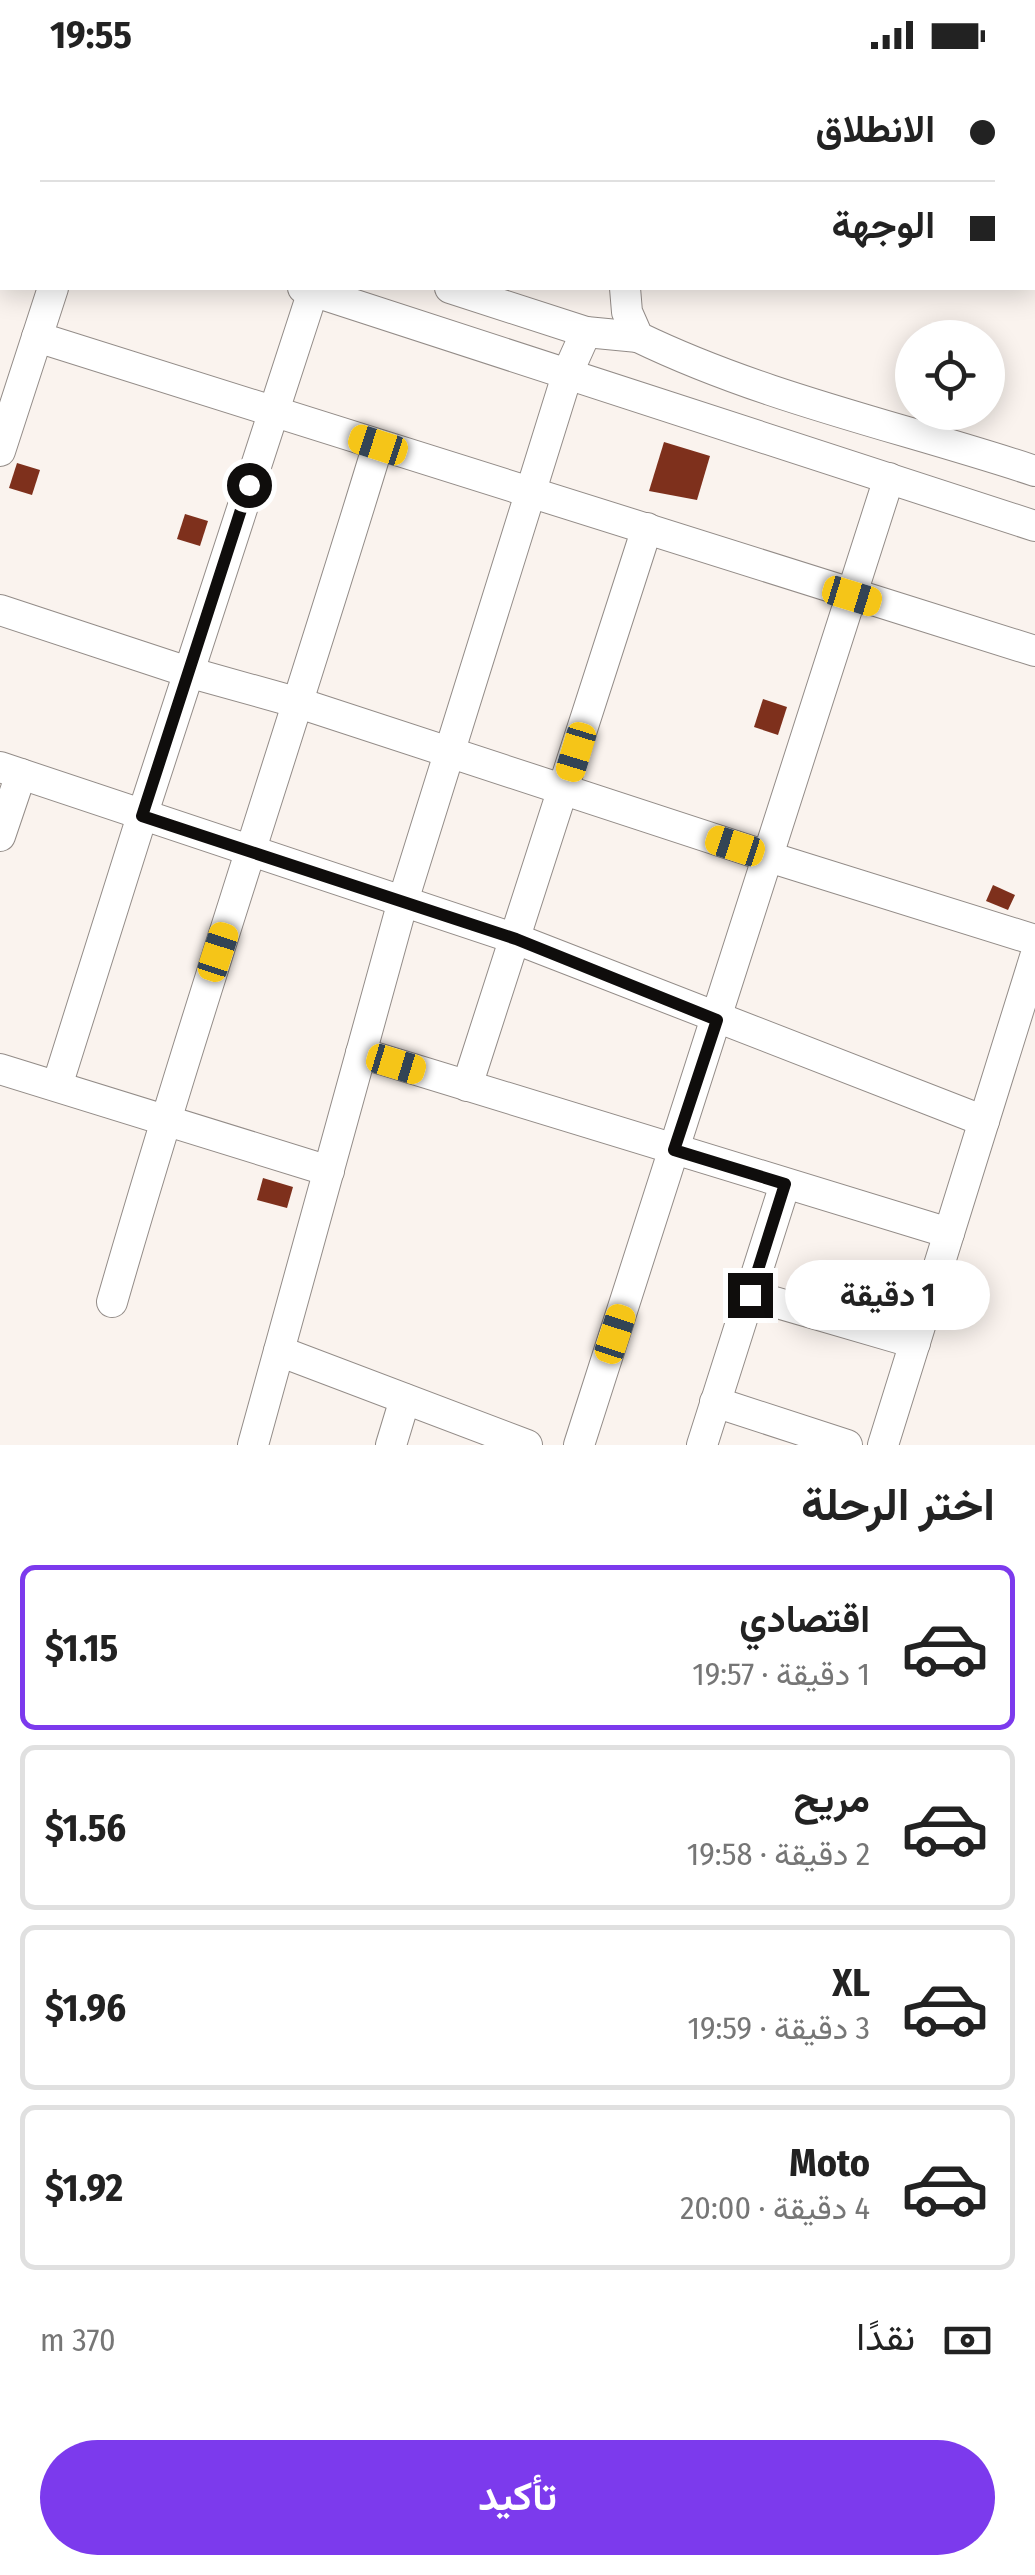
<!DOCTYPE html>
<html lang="ar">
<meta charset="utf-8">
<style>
body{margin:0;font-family:"Fira Sans Condensed",Vazirmatn,sans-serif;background:#f6f6f6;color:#222;direction:rtl;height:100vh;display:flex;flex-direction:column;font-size:38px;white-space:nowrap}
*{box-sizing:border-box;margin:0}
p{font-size:32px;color:#767676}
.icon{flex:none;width:55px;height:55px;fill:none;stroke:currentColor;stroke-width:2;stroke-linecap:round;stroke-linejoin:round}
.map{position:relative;height:1375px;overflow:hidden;direction:ltr}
.details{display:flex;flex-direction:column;background:#fff;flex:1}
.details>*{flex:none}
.guide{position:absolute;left:0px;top:0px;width:1035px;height:220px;box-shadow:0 5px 25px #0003;direction:rtl;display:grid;align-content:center;height:220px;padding:0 40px;background:#fff}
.fabs{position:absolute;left:895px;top:250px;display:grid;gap:20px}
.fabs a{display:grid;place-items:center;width:110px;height:110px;border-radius:50%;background:#fff;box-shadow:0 5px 25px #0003;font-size:50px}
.end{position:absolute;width:45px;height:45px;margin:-22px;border:12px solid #0f0d0c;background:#fff;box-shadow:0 0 0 5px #fff}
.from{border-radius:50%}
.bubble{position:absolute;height:70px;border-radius:35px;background:#fff;box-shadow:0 5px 25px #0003;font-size:32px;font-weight:700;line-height:70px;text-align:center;direction:rtl}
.car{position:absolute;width:30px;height:60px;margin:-30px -15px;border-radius:12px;box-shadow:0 0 8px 2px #0007;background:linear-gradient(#f5c518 24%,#345 0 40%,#f5c518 0 76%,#345 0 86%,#f5c518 0)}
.guide b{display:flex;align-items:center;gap:35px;height:95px;font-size:38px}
.guide b+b{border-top:2px solid #e0e0e0}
.guide i{width:25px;height:25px;background:#222}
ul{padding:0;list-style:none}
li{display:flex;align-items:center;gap:30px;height:165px;margin:0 20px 15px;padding:0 20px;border:5px solid #e0e0e0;border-radius:15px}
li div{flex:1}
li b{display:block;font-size:38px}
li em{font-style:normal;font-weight:700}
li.active{border-color:#7c3aed}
li>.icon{width:90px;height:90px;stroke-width:1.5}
h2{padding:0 40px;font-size:45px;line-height:120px}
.pay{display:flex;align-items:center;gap:25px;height:110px;padding:0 40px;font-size:38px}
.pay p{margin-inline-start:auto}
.button{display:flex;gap:20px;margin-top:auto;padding:20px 40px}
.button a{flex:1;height:115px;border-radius:60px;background:#7c3aed;color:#fff;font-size:40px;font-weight:700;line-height:115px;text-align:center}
.status{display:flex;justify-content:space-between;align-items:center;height:70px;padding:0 50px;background:#fff;direction:ltr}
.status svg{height:28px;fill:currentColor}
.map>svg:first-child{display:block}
.building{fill:#7e301c}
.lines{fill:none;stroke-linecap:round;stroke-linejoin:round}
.minor-casing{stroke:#938c88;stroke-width:32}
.path{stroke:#8c8885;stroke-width:4;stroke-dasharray:8 5;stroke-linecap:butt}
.minor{stroke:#fff;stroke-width:30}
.route{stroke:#0f0d0c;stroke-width:12}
</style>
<div class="status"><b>19:55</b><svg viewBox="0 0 49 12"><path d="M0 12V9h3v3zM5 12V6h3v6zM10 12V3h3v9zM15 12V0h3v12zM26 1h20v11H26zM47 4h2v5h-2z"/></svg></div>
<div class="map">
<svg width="1035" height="1375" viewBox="0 0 1035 1375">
<rect width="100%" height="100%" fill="#faf3ee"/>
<!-- building -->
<g class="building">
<polygon points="664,372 710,386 697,430 649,421"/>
<polygon points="17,393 40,400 32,425 9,418"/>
<polygon points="185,444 208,451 200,476 177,469"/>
<polygon points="763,629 787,637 778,665 754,657"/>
<polygon points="993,815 1015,825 1008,840 986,831"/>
<polygon points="263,1108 293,1117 287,1138 257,1130"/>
</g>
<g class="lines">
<!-- minor casing -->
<g class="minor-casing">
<g id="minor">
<polyline points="669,0 669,2"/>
<polyline points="0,39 2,39"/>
<polyline points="0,71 2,72"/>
<polyline points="0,122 2,123"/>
<polyline points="303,218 1035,456"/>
<polyline points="450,218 586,262 638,267"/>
<path d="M625 218 627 242 638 267C764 328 902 357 1035 401"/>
<polyline points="37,267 1035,581"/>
<polyline points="0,381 53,218"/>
<polyline points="0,540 188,602 299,633 769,787 1035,870"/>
<polyline points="0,697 516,869 984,1051"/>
<polyline points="0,766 21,704"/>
<polyline points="361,983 949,1163"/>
<polyline points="0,999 329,1101"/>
<polyline points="57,1016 142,746 313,221"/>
<polyline points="467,1016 647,458"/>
<polyline points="750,1225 915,1273"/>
<path d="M112 1232C195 944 291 661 378 375"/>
<polyline points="279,1281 527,1375"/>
<polyline points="715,1332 847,1375"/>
<polyline points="253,1375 403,831 568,302 586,262"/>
<polyline points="391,1375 405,1329"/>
<polyline points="579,1375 889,408"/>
<polyline points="702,1375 785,1114"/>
<polyline points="883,1375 1035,887"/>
</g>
</g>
<!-- path -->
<polyline class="path" points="24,2 26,0"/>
<!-- minor -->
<use href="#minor" class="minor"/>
</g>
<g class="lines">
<!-- route -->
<polyline class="route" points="249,415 142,746 516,869 717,950 674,1080 785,1114 750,1225"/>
</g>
</svg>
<div class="fabs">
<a><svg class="icon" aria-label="locate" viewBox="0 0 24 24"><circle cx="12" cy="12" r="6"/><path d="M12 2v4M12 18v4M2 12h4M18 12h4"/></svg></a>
</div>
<i class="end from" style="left:249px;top:415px"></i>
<i class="end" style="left:750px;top:1225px"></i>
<div class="bubble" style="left:785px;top:1190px;width:205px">1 دقيقة</div>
<i class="car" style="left:378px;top:375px;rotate:288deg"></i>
<i class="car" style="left:852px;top:526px;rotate:107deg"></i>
<i class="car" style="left:576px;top:682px;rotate:197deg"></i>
<i class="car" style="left:735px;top:776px;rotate:288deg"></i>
<i class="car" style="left:218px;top:882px;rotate:18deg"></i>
<i class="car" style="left:396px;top:994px;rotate:107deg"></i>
<i class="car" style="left:615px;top:1264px;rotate:18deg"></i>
<div class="guide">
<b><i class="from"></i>الانطلاق</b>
<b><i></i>الوجهة</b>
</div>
</div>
<section class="details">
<h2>اختر الرحلة</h2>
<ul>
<li class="active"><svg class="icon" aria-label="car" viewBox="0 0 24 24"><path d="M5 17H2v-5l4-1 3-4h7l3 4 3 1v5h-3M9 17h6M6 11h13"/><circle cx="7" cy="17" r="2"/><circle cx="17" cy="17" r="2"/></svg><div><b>اقتصادي</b><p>1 دقيقة · 19:57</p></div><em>$1.15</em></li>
<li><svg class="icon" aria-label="car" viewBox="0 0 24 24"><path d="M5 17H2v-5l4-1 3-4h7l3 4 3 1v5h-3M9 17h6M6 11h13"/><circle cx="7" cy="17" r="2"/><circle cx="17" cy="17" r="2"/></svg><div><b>مريح</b><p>2 دقيقة · 19:58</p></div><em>$1.56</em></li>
<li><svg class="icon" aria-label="car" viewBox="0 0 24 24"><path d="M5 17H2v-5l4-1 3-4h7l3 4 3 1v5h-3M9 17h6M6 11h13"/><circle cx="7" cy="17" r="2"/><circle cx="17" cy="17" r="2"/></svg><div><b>XL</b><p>3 دقيقة · 19:59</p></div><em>$1.96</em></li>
<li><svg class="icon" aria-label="car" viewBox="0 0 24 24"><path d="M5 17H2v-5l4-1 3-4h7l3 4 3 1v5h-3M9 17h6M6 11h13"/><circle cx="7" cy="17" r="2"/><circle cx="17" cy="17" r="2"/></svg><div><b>Moto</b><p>4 دقيقة · 20:00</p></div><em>$1.92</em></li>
</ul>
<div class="pay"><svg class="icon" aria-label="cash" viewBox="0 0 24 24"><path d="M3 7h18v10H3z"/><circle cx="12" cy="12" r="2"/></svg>نقدًا<p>370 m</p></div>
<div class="button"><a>تأكيد</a></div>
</section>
